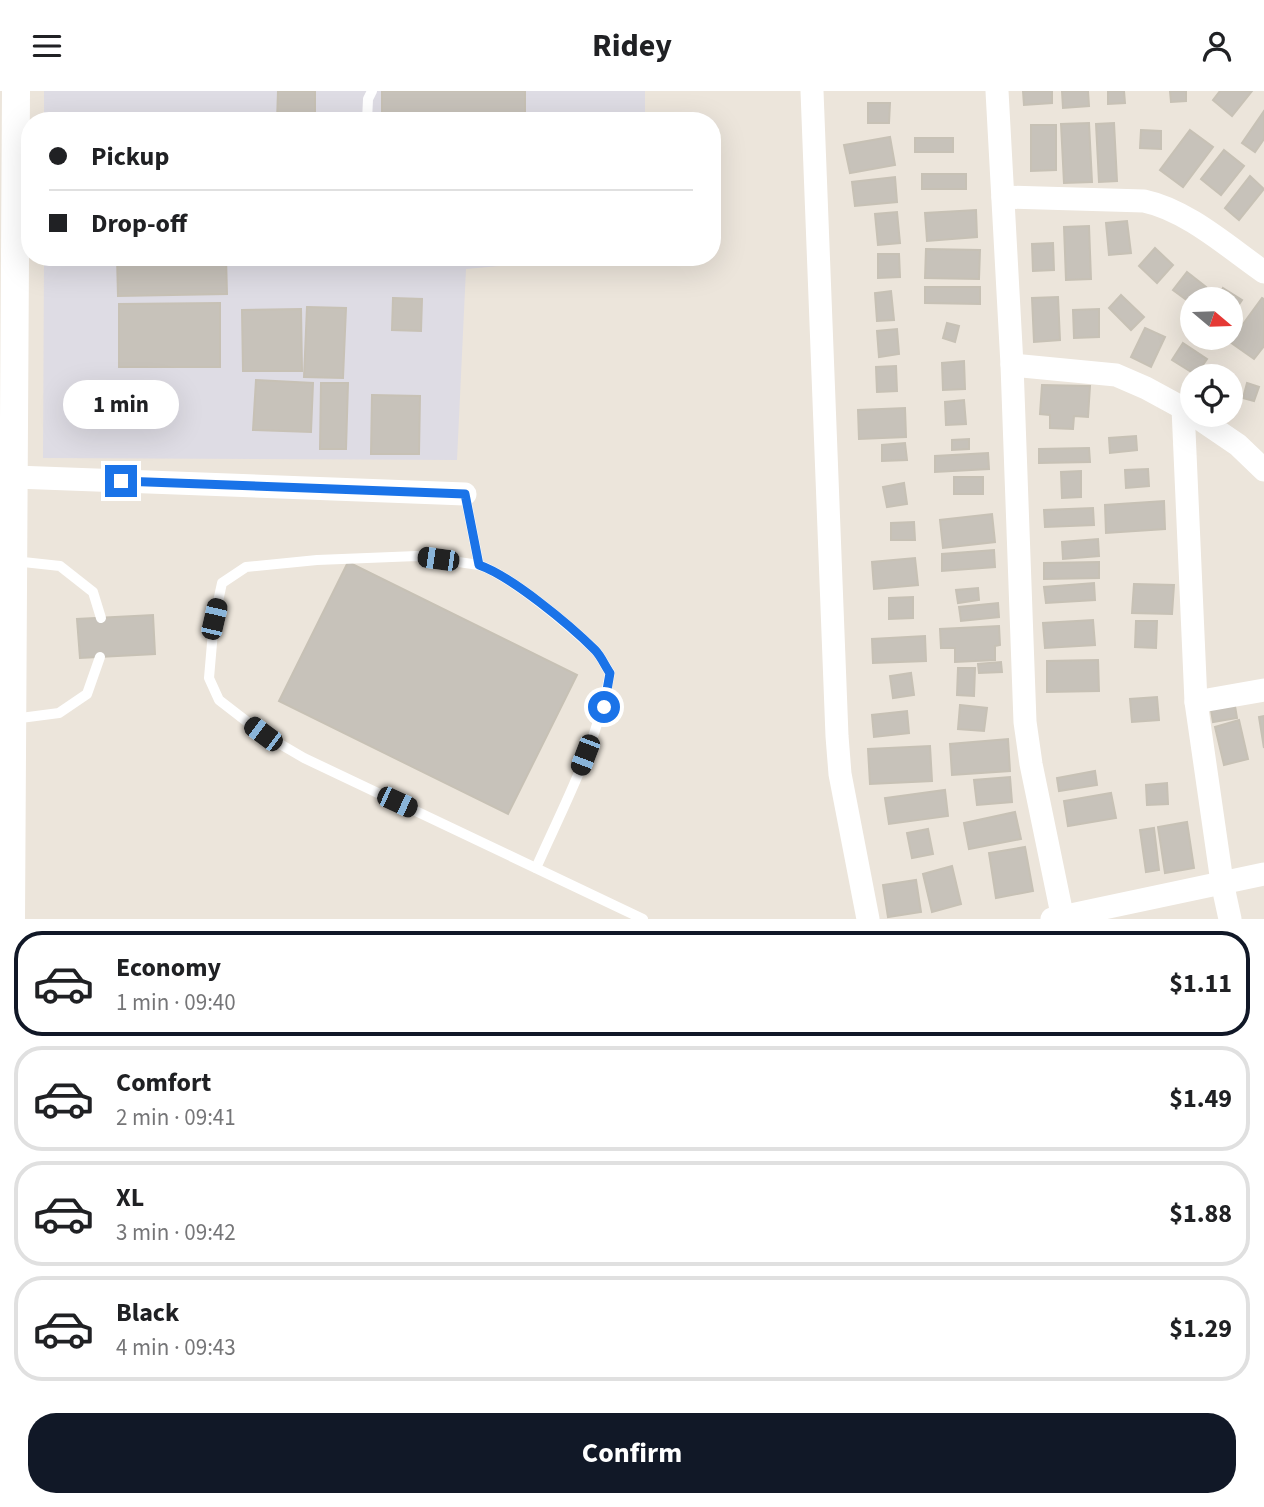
<!DOCTYPE html>
<meta charset="utf-8">
<style>
body{margin:0;font-family:"Source Sans 3",sans-serif;background:#f6f6f6;color:#202124;height:100vh;display:flex;flex-direction:column;font-size:26px;white-space:nowrap}
*{box-sizing:border-box;margin:0}
p{font-size:23px;color:#757577}
.icon{flex:none;width:38px;height:38px;fill:none;stroke:currentColor;stroke-width:2;stroke-linecap:round;stroke-linejoin:round}
.map{position:relative;height:828px;overflow:hidden}
.details{display:flex;flex-direction:column;background:#fff;flex:1}
.details>*{flex:none}
.top-card{position:absolute;left:21px;top:21px;width:700px;height:154px;border-radius:28px;box-shadow:0 7px 28px #0002;display:grid;align-content:center;height:154px;padding:0 28px;background:#fff}
.needle{width:46px;rotate:109deg}
.buttons{position:absolute;left:1180px;top:196px;display:grid;gap:14px}
.buttons a{display:grid;place-items:center;width:63px;height:63px;border-radius:50%;background:#fff;box-shadow:0 7px 28px #0002;font-size:35px}
.end{position:absolute;width:32px;height:32px;margin:-16px;border:9px solid #1a73e8;background:#fff;box-shadow:0 0 0 4px #fff}
.from{border-radius:50%}
.bubble{position:absolute;height:49px;border-radius:24px;background:#fff;box-shadow:0 7px 28px #0002;font-size:23px;font-weight:700;line-height:49px;text-align:center}
.car{position:absolute;width:21px;height:42px;margin:-21px -10px;border-radius:9px;box-shadow:0 0 5px 2px #0007;background:linear-gradient(#222 24%,#8ab4d8 0 40%,#222 0 76%,#8ab4d8 0 86%,#222 0)}
.top-card b{display:flex;align-items:center;gap:24px;height:66px;font-size:26px}
.top-card b+b{border-top:2px solid #e0e0e0}
.top-card i{width:18px;height:18px;background:#202124}
ul{padding:12px 0 0;list-style:none}
li{display:flex;align-items:center;gap:21px;height:105px;margin:0 14px 10px;padding:0 14px;border:4px solid #e0e0e0;border-radius:28px}
li div{flex:1}
li b{display:block;font-size:26px}
li em{font-style:normal;font-weight:700}
li.active{border-color:#111827}
li>.icon{width:63px;height:63px;stroke-width:1.5}
.primary-button{display:flex;gap:14px;margin-top:auto;padding:14px 28px}
.primary-button a{flex:1;height:80px;border-radius:28px;background:#111827;color:#fff;font-size:28px;font-weight:700;line-height:80px;text-align:center}
header{display:flex;justify-content:space-between;align-items:center;height:91px;padding:0 28px;background:#fff;font-size:32px;font-weight:700}
.map>svg:first-child{display:block}
.industrial{fill:#dedce4}
.building{fill:#c7c2ba;stroke:#c7c1b5;stroke-width:2}
.lines{fill:none;stroke-linecap:round;stroke-linejoin:round}
.service{stroke:#fff;stroke-width:10}
.minor{stroke:#fff;stroke-width:23}
.tertiary{stroke:#fff;stroke-width:28}
.route{stroke:#1a73e8;stroke-width:9}
</style>
<header><svg class="icon" aria-label="menu" viewBox="0 0 24 24"><path d="M4 6h16M4 12h16M4 18h16"/></svg>Ridey<svg class="icon" aria-label="person" viewBox="0 0 24 24"><circle cx="12" cy="8" r="4"/><path d="M4 21q1-7 8-7t8 7"/></svg></header>
<div class="map">
<svg width="1264" height="828" viewBox="0 0 1264 828">
<rect width="100%" height="100%" fill="#ece5db"/>
<!-- industrial -->
<g class="industrial">
<rect x="44" y="0" width="601" height="30"/>
<polygon points="44,166 597,166 466,178 457,369 43,367"/>
</g>
<!-- building -->
<g class="building">
<polygon points="278,0 315,0 315,30 277,30"/>
<rect x="382" y="0" width="143" height="30"/>
<polygon points="1023,0 1052,0 1052,12 1024,14"/>
<polygon points="1062,0 1088,0 1089,15 1063,17"/>
<polygon points="1108,0 1124,0 1125,12 1108,13"/>
<polygon points="1170,0 1186,0 1186,10 1171,11"/>
<polygon points="1220,0 1252,0 1232,25 1213,9"/>
<polygon points="868,12 890,12 889,32 868,32"/>
<polygon points="1264,20 1264,48 1255,61 1242,52"/>
<polygon points="1089,32 1092,91 1064,92 1061,33"/>
<polygon points="1114,32 1117,90 1099,91 1096,33"/>
<polygon points="1031,34 1056,34 1056,79 1031,80"/>
<polygon points="1141,39 1161,40 1161,58 1140,57"/>
<polygon points="1190,39 1213,56 1183,96 1160,79"/>
<polygon points="890,46 895,74 850,82 844,54"/>
<rect x="915" y="47" width="38" height="14"/>
<polygon points="1224,59 1244,75 1221,104 1201,88"/>
<rect x="922" y="83" width="44" height="15"/>
<polygon points="1250,85 1264,98 1239,129 1225,117"/>
<polygon points="895,86 897,111 855,115 852,91"/>
<polygon points="976,119 977,146 927,150 925,122"/>
<polygon points="897,121 900,152 878,154 875,123"/>
<polygon points="1127,130 1131,162 1109,164 1106,132"/>
<polygon points="1089,135 1091,188 1066,189 1064,136"/>
<polygon points="1053,152 1054,179 1033,180 1032,153"/>
<polygon points="1155,157 1173,174 1157,192 1139,175"/>
<polygon points="926,158 980,159 979,188 925,187"/>
<polygon points="878,163 899,163 900,186 878,187"/>
<polygon points="117,166 226,166 227,203 118,205"/>
<polygon points="1187,181 1206,196 1196,208 1192,208 1192,213 1173,199"/>
<polygon points="925,196 980,196 980,213 925,212"/>
<polygon points="1223,197 1242,209 1231,225 1230,208 1217,208"/>
<polygon points="891,200 894,229 877,230 875,202"/>
<polygon points="1121,204 1144,226 1131,239 1109,217"/>
<polygon points="1058,206 1060,249 1034,251 1032,207"/>
<polygon points="393,207 422,208 421,240 392,239"/>
<polygon points="1262,207 1264,208 1264,255 1254,268 1230,251"/>
<polygon points="220,212 220,276 119,276 119,213"/>
<polygon points="307,216 346,217 343,287 304,286"/>
<polygon points="301,218 302,280 243,280 242,219"/>
<polygon points="1099,218 1099,246 1074,247 1073,219"/>
<polygon points="947,232 959,235 955,251 943,247"/>
<polygon points="1145,237 1165,246 1151,276 1131,266"/>
<polygon points="897,238 899,263 879,266 877,240"/>
<polygon points="1183,252 1207,268 1196,284 1172,269"/>
<polygon points="964,270 965,298 943,299 942,272"/>
<polygon points="896,275 897,300 877,301 876,276"/>
<polygon points="1219,276 1229,285 1210,285"/>
<polygon points="1230,286 1238,293 1230,301"/>
<polygon points="256,289 313,292 311,341 253,339"/>
<polygon points="321,292 348,292 346,358 320,358"/>
<polygon points="1247,292 1259,296 1254,310 1243,307"/>
<polygon points="1042,294 1090,295 1088,326 1074,325 1073,338 1050,337 1050,324 1040,323"/>
<polygon points="372,304 420,305 419,363 371,363"/>
<polygon points="964,309 966,333 946,334 945,311"/>
<polygon points="905,317 906,346 859,348 858,319"/>
<polygon points="1136,345 1137,359 1110,362 1109,347"/>
<polygon points="969,348 969,358 952,359 952,349"/>
<polygon points="905,352 907,369 882,370 882,354"/>
<polygon points="1089,357 1090,371 1039,372 1039,358"/>
<polygon points="988,362 989,378 935,381 935,365"/>
<polygon points="1148,378 1149,395 1126,397 1125,379"/>
<polygon points="1081,380 1081,406 1062,407 1061,381"/>
<rect x="954" y="386" width="29" height="17"/>
<polygon points="904,392 907,413 887,416 883,396"/>
<polygon points="1164,410 1165,438 1106,442 1105,414"/>
<polygon points="1093,417 1094,434 1045,436 1044,419"/>
<polygon points="992,423 995,451 943,457 940,429"/>
<polygon points="914,431 915,449 891,449 891,432"/>
<polygon points="1098,448 1099,465 1063,468 1062,451"/>
<polygon points="994,459 995,476 942,480 942,463"/>
<polygon points="915,467 918,494 874,498 872,471"/>
<polygon points="348,471 577,584 508,723 279,610"/>
<polygon points="1099,471 1099,487 1044,488 1044,472"/>
<polygon points="1094,492 1095,509 1046,512 1044,496"/>
<polygon points="1134,493 1174,494 1172,523 1132,522"/>
<polygon points="978,497 979,509 958,512 956,499"/>
<polygon points="913,506 913,527 889,528 889,507"/>
<polygon points="998,512 999,526 961,530 959,516"/>
<polygon points="153,524 155,563 80,567 77,528"/>
<polygon points="1093,529 1095,554 1045,557 1043,532"/>
<polygon points="1136,530 1157,530 1156,557 1135,556"/>
<polygon points="999,535 1000,554 995,555 995,569 955,571 955,557 941,557 940,538"/>
<polygon points="925,545 926,570 873,572 872,548"/>
<polygon points="1098,569 1099,600 1047,601 1047,570"/>
<polygon points="1001,571 1002,581 979,582 978,573"/>
<polygon points="958,577 975,577 974,605 957,604"/>
<polygon points="911,582 914,604 893,607 890,585"/>
<polygon points="1157,606 1159,629 1132,631 1130,608"/>
<polygon points="960,614 987,617 984,640 958,638"/>
<polygon points="1235,615 1237,627 1213,631 1211,619"/>
<polygon points="907,620 909,642 874,646 872,624"/>
<polygon points="1264,625 1264,657 1259,626"/>
<polygon points="1239,629 1248,668 1224,674 1215,636"/>
<polygon points="1008,648 1010,680 952,684 950,653"/>
<polygon points="930,655 932,690 870,693 868,658"/>
<polygon points="1095,680 1097,694 1059,700 1057,687"/>
<polygon points="1010,686 1012,711 977,714 974,689"/>
<polygon points="1167,692 1168,713 1147,714 1146,694"/>
<polygon points="945,699 948,725 889,733 885,707"/>
<polygon points="1111,702 1116,727 1068,735 1064,710"/>
<polygon points="1015,721 1021,748 969,758 964,732"/>
<polygon points="1187,731 1194,777 1165,782 1158,736"/>
<polygon points="1154,737 1159,779 1146,781 1140,739"/>
<polygon points="928,738 933,763 912,767 907,742"/>
<polygon points="1025,756 1033,800 996,807 989,762"/>
<polygon points="952,775 961,813 932,821 923,783"/>
<polygon points="916,789 921,821 888,826 883,794"/>
</g>
<g class="lines">
<!-- service -->
<g class="service">
<polyline points="367,30 368,8 372,0"/>
<path d="M465 403 479 474C511 485 569 534 595 559 601 565 605 575 610 582 598 651 564 714 536 777"/>
<polyline points="14,470 60,475 93,501 101,527"/>
<polyline points="479,474 417,465 317,469 246,476 222,492 214,529 209,587 219,609 263,643 304,667 643,828"/>
<polyline points="13,628 59,622 87,603 100,566"/>
</g>
<!-- minor -->
<g class="minor">
<polyline points="812,0 837,645 840,683 868,828"/>
<polyline points="997,0 1012,274 1025,631 1031,673 1063,828"/>
<path d="M1003 106 1144 110C1187 119 1228 156 1264 181"/>
<polyline points="1012,274 1116,284 1146,297 1192,322"/>
<polyline points="1183,317 1196,611 1222,791 1230,828"/>
<polyline points="1194,324 1238,354 1264,379"/>
<polyline points="15,386 465,403"/>
<polyline points="1196,611 1264,599"/>
<polyline points="1052,828 1264,783"/>
</g>
<!-- tertiary -->
<polyline class="tertiary" points="11,828 16,0"/>
</g>
<g class="lines">
<!-- route -->
<path class="route" d="M121 390 465 403 479 474C511 485 570 534 595 559 601 565 605 575 610 582L604 616"/>
</g>
</svg>
<div class="buttons">
<a><svg class="needle" viewBox="-14 -14 28 28"><path d="M0-13l5 13h-10z" fill="#e53935"/><path d="M0 13l5-13h-10z" fill="#757577"/></svg></a>
<a><svg class="icon" aria-label="locate" viewBox="0 0 24 24"><circle cx="12" cy="12" r="6"/><path d="M12 2v4M12 18v4M2 12h4M18 12h4"/></svg></a>
</div>
<i class="end from" style="left:604px;top:616px"></i>
<i class="end" style="left:121px;top:390px"></i>
<div class="bubble" style="left:63px;top:289px;width:116px">1 min</div>
<i class="car" style="left:438px;top:468px;rotate:278deg"></i>
<i class="car" style="left:214px;top:528px;rotate:13deg"></i>
<i class="car" style="left:263px;top:643px;rotate:307deg"></i>
<i class="car" style="left:585px;top:664px;rotate:201deg"></i>
<i class="car" style="left:397px;top:711px;rotate:115deg"></i>
<div class="top-card">
<b><i class="from"></i>Pickup</b>
<b><i></i>Drop-off</b>
</div>
</div>
<section class="details">
<ul>
<li class="active"><svg class="icon" aria-label="car" viewBox="0 0 24 24"><path d="M5 17H2v-5l4-1 3-4h7l3 4 3 1v5h-3M9 17h6M6 11h13"/><circle cx="7" cy="17" r="2"/><circle cx="17" cy="17" r="2"/></svg><div><b>Economy</b><p>1 min · 09:40</p></div><em>$1.11</em></li>
<li><svg class="icon" aria-label="car" viewBox="0 0 24 24"><path d="M5 17H2v-5l4-1 3-4h7l3 4 3 1v5h-3M9 17h6M6 11h13"/><circle cx="7" cy="17" r="2"/><circle cx="17" cy="17" r="2"/></svg><div><b>Comfort</b><p>2 min · 09:41</p></div><em>$1.49</em></li>
<li><svg class="icon" aria-label="car" viewBox="0 0 24 24"><path d="M5 17H2v-5l4-1 3-4h7l3 4 3 1v5h-3M9 17h6M6 11h13"/><circle cx="7" cy="17" r="2"/><circle cx="17" cy="17" r="2"/></svg><div><b>XL</b><p>3 min · 09:42</p></div><em>$1.88</em></li>
<li><svg class="icon" aria-label="car" viewBox="0 0 24 24"><path d="M5 17H2v-5l4-1 3-4h7l3 4 3 1v5h-3M9 17h6M6 11h13"/><circle cx="7" cy="17" r="2"/><circle cx="17" cy="17" r="2"/></svg><div><b>Black</b><p>4 min · 09:43</p></div><em>$1.29</em></li>
</ul>
<div class="primary-button"><a>Confirm</a></div>
</section>
